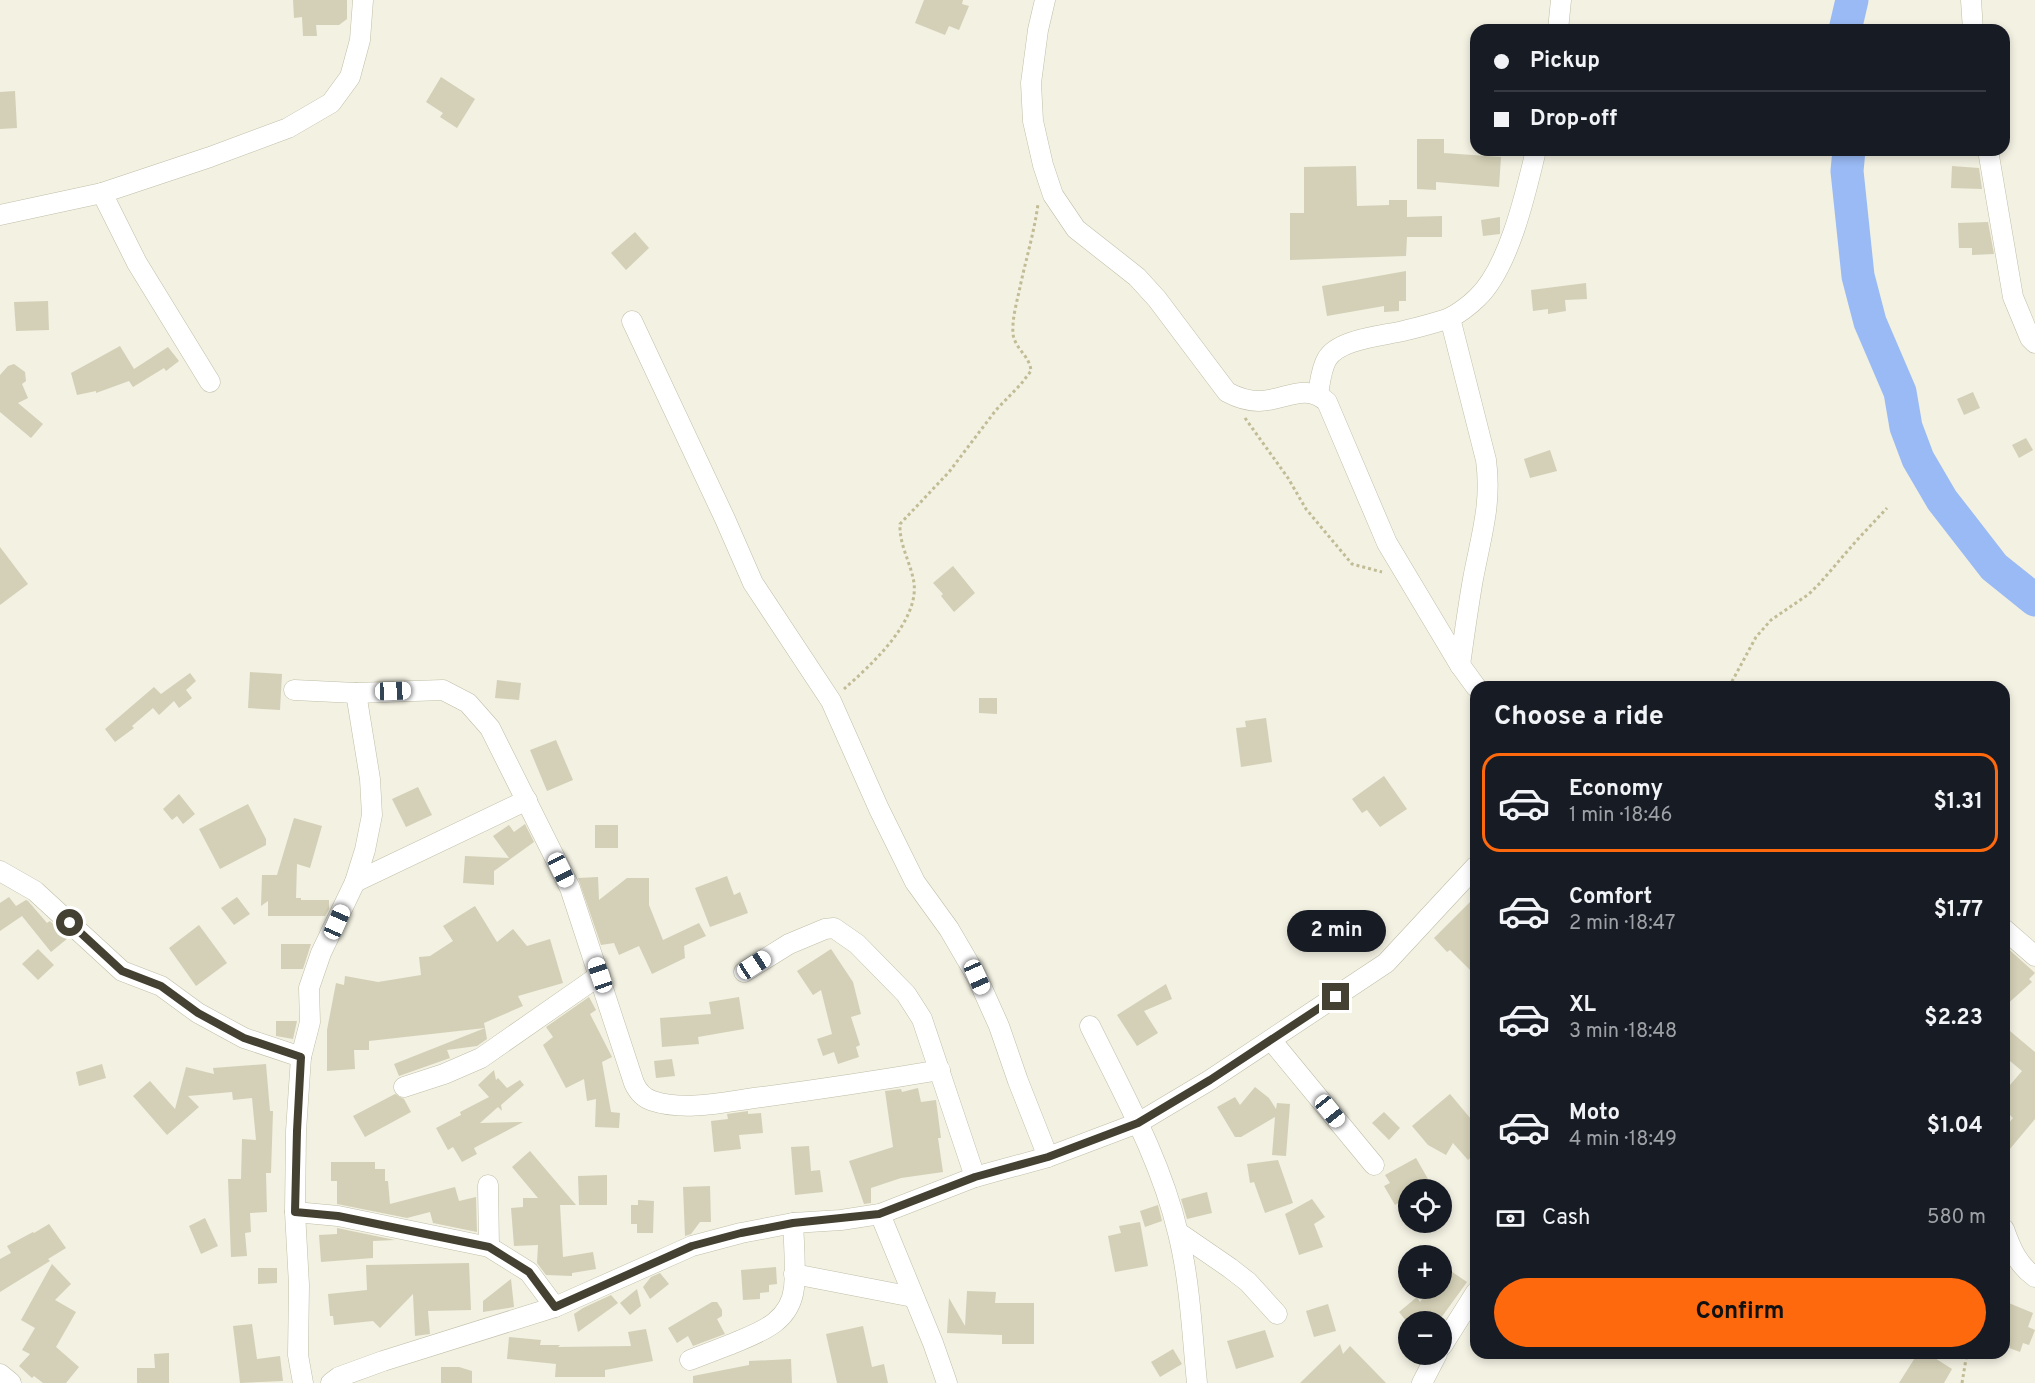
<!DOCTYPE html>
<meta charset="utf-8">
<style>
body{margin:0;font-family:Overpass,sans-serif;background:#242831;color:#f1f3f6;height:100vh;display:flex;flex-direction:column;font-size:22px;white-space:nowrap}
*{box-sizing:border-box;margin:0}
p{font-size:20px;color:#9ea1a6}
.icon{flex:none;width:33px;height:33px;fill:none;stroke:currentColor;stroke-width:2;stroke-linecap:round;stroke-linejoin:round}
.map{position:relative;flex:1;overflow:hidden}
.details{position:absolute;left:1470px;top:681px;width:540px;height:678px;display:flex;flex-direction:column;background:#171b24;border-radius:18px;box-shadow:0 3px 9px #0003}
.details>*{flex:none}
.hud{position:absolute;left:1470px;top:24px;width:540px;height:132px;border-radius:18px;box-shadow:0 3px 9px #0003;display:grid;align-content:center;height:132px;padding:0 24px;background:#171b24}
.fabs{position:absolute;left:1398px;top:1179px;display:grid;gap:12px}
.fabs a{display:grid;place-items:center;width:54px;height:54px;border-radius:50%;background:#171b24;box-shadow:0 3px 9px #0003;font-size:30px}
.end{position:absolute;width:27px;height:27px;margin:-14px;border:8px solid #444132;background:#fff;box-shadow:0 0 0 3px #fff}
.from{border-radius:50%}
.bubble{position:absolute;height:42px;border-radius:21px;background:#171b24;box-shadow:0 3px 9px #0003;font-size:20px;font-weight:700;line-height:42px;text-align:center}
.car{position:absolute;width:18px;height:36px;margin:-18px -9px;border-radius:8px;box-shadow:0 0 4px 2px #0007;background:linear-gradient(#fff 24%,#345 0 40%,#fff 0 76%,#345 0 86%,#fff 0)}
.hud b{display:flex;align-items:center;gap:21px;height:57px;font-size:22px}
.hud b+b{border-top:2px solid #363941}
.hud i{width:15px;height:15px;background:#f1f3f6}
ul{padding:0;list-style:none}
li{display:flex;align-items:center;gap:18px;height:99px;margin:0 12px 9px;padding:0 12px;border:3px solid transparent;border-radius:18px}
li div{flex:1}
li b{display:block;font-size:22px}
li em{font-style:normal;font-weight:700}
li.current{border-color:#ff690d}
li>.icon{width:54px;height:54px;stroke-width:1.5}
h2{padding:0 24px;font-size:27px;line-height:72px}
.pay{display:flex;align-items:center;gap:15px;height:66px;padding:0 24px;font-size:22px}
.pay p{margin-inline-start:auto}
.action{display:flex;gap:12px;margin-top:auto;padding:12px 24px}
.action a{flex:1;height:69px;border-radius:36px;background:#ff690d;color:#111;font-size:24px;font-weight:700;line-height:69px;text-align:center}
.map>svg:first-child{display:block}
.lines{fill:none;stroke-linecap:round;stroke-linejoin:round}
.river{stroke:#99baf5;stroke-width:33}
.building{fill:#d4d0b7}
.minor-casing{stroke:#c1bea7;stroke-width:21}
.path{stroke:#c1bc95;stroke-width:3;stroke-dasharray:3 3;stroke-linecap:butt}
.minor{stroke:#fff;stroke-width:20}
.route{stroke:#444132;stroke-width:8}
</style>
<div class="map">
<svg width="2035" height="1383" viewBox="0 0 2035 1383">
<rect width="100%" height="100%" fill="#f2f1e2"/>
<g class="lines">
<!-- river -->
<g class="river">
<polyline points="1845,30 1852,0"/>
<polyline points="1849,150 1847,171 1858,276 1870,322 1900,392 1906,427 1918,459 1942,500 1994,567 2035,600"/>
</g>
</g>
<!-- building -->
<g class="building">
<polygon points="293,0 347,0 347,19 339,25 316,25 317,36 303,36 302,17 294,18"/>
<polygon points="924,0 963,0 962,4 969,6 959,30 949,26 945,35 915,23"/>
<polygon points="441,77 475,99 457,128 440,117 443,113 426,102"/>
<polygon points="15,91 17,128 0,129 0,92"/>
<polygon points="1417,139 1444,139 1444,153 1501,157 1499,187 1436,182 1436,190 1417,189"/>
<polygon points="1356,166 1357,206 1389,205 1389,200 1407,200 1407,217 1442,216 1442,237 1407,237 1406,256 1290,260 1290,213 1304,213 1304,167"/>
<polygon points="1952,166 1979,168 1982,189 1951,188"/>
<polygon points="1500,217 1500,234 1483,236 1481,220"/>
<polygon points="1988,222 1994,254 1972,255 1972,248 1959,248 1958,223"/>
<polygon points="635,232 649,248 626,270 611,253"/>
<polygon points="1406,271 1406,301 1399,301 1399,311 1384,312 1384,306 1327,316 1322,286"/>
<polygon points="1586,283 1587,299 1565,300 1566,311 1548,314 1548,309 1533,311 1531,290"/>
<polygon points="48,301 49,330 16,331 14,302"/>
<polygon points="120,346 134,369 168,347 179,361 166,371 164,368 133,387 129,381 96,393 96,391 77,395 71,373"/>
<polygon points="14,364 25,372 26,381 22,384 28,398 18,403 43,424 31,438 0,412 0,375 8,366"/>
<polygon points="1973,392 1980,408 1964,415 1957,399"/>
<polygon points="2026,438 2033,450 2019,458 2012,445"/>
<polygon points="1550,450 1557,471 1530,478 1524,459"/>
<polygon points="0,547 28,584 0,605"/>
<polygon points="953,566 975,593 954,612 941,596 943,594 933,583"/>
<polygon points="250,672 282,674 280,710 248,708"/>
<polygon points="190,673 196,681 186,690 192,698 179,708 174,701 159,715 153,708 132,726 134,728 115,742 105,729 154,687 161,694"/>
<polygon points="497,680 521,683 519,700 495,698"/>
<polygon points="979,698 997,698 997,714 979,713"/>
<polygon points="1266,718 1272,762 1241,767 1236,728 1246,727 1245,721"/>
<polygon points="556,740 573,780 547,791 530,750"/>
<polygon points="1384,776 1407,809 1380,827 1367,810 1362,813 1352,799"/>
<polygon points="418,787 432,815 406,827 392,799"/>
<polygon points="179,794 195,814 183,824 177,816 172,820 163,809"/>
<polygon points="248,804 266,839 266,845 220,869 199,829"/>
<polygon points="294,818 322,826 310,868 297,864 296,898 301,898 301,900 329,900 329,909 325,916 268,916 268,901 261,906 262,875 277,875"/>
<polygon points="525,824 534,842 494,871 494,885 463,883 465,856 509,858 493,836 509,825 514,832"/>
<rect x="595" y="825" width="23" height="23"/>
<polygon points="727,876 734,895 740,892 748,913 710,927 695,888"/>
<polygon points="598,877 599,900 627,878 649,878 649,905 663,940 699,923 706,936 684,946 685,958 652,974 639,946 619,955 614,943 601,945 578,878"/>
<polygon points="1476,896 1476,976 1450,950 1447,952 1434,938"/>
<polygon points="9,897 16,906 26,900 28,901 47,923 50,921 68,938 51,952 22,916 0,931 0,903"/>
<polygon points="237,897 250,914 234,925 221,908"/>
<polygon points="475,906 497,942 513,929 527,946 550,939 563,983 518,996 523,1006 484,1023 485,1028 369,1041 369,1050 354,1050 355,1069 327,1071 327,1030 336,983 344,985 345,976 378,982 421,975 419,957 430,956 453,941 443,926"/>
<polygon points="199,925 227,963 196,986 169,948"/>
<polygon points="281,944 311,944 303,969 281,969"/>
<polygon points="2004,945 2035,973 2029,979 2032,982 2004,1007"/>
<polygon points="38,949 54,965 38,980 22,964"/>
<polygon points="831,949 853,982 861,1014 851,1017 860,1045 856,1047 859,1057 838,1064 834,1052 823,1056 817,1039 832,1034 821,990 813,995 797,971"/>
<polygon points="1166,984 1172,999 1144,1011 1158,1033 1137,1046 1117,1015"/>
<polygon points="589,997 596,1010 590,1014 612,1057 602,1062 611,1112 620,1113 619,1128 595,1127 596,1099 587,1101 584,1079 566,1088 543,1045 553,1037 546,1027"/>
<polygon points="739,997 744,1029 698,1037 699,1044 662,1047 660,1018 711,1014 709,1002"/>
<polygon points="276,1021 297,1021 293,1039 276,1036"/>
<polygon points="2004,1026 2035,1052 2035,1119 2004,1156 2004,1129 2013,1118 2004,1109 2004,1092 2022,1071 2004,1056"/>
<polygon points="485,1028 487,1039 477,1046 447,1050 450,1058 399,1076 394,1064"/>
<polygon points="672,1059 675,1076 656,1078 654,1061"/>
<polygon points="102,1064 106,1078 79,1086 76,1072"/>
<polygon points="266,1064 270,1111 273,1111 271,1173 266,1173 267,1212 250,1213 251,1232 245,1233 247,1256 231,1257 228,1179 241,1179 242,1139 256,1140 252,1098 233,1100 232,1092 188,1096 199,1107 167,1135 133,1096 150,1081 175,1109 186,1067 214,1074 213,1068"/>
<polygon points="494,1070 496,1080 498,1078 507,1088 520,1080 524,1085 501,1105 502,1111 498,1107 480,1123 523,1122 474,1148 477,1154 462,1162 453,1147 448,1150 436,1128 461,1115 460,1112 489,1097 478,1085"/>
<polygon points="1255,1087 1269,1098 1276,1109 1277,1103 1290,1104 1286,1156 1272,1155 1275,1117 1241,1137 1235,1137 1217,1107 1235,1097 1240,1105"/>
<polygon points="918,1088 921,1102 936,1100 941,1138 938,1138 943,1172 901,1178 871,1188 871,1203 864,1204 849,1161 893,1147 885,1091 901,1089 902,1092"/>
<polygon points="395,1094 404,1099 411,1112 365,1137 353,1116"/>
<polygon points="1450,1094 1476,1125 1476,1153 1468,1160 1453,1143 1446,1155 1428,1145 1412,1126"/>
<polygon points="748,1111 748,1114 761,1113 763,1133 739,1135 741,1149 714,1152 711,1121 728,1119 727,1114"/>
<polygon points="1384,1112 1400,1128 1389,1140 1372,1123"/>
<polygon points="809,1146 811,1171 820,1170 823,1192 795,1195 791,1147"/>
<polygon points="530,1151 576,1205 560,1205 563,1257 593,1252 596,1269 572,1273 572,1276 546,1275 537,1263 538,1245 514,1246 511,1208 523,1207 523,1198 538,1198 512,1167"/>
<polygon points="1416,1158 1428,1179 1420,1183 1424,1190 1408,1190 1408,1198 1395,1205 1384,1186 1390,1183 1385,1175"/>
<polygon points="1278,1160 1293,1203 1265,1213 1254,1182 1250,1183 1247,1164"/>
<polygon points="331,1162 375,1162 375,1169 385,1169 385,1181 388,1181 390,1204 455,1187 459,1201 476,1197 477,1232 433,1223 430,1212 407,1218 337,1204 337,1181 331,1181"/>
<polygon points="607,1175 607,1205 579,1205 578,1176"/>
<polygon points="710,1186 711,1222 700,1222 691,1234 685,1236 683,1187"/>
<polygon points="1207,1192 1212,1213 1187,1219 1181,1199"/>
<polygon points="1312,1199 1325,1217 1314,1224 1323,1247 1299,1255 1285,1214"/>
<polygon points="638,1200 654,1201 653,1233 637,1233 637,1224 631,1224 631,1205 638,1205"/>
<polygon points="1158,1205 1162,1221 1145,1227 1140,1211"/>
<polygon points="205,1218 218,1246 201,1254 189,1226"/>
<polygon points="1140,1222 1148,1266 1115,1272 1108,1236 1121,1233 1119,1226"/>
<polygon points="49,1224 66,1248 48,1259 50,1261 0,1292 0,1259 11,1253 7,1246 33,1232 34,1233"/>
<polygon points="337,1228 395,1240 373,1241 373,1258 321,1262 319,1235 337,1234"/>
<polygon points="469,1263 471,1310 428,1311 430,1334 415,1336 413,1294 380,1328 373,1321 334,1325 333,1316 330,1316 328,1294 367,1290 366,1265"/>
<polygon points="52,1264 71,1284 55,1300 76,1312 56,1347 79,1367 66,1383 43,1383 34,1376 32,1378 19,1366 30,1354 22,1350 35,1328 21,1320"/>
<polygon points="1442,1265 1467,1282 1438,1322 1407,1322 1399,1312 1417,1297 1420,1302 1430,1288 1442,1288"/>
<polygon points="776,1267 777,1284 769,1285 769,1292 760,1293 760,1299 743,1300 741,1270"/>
<polygon points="258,1268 277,1268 277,1283 258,1284"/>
<polygon points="660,1273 669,1284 650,1299 643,1287 651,1277"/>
<polygon points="511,1279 514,1307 483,1312 483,1301"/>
<polygon points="637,1289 641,1306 630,1315 620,1303"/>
<polygon points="967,1291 996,1292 995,1303 1034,1303 1034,1344 1002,1344 1002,1335 947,1333 949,1298 965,1326"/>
<polygon points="611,1295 618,1303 578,1332 574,1314 583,1308"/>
<polygon points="2004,1301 2033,1313 2028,1327 2035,1330 2029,1345 2023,1343 2020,1352 2004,1346"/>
<polygon points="712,1302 717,1302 722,1310 722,1316 717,1319 725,1334 693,1346 688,1336 677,1343 668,1328"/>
<polygon points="1328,1304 1336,1331 1314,1337 1306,1311"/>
<polygon points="252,1324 257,1359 280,1356 283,1381 240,1383 233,1326"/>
<polygon points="863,1326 872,1367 884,1364 888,1383 837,1383 826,1334"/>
<polygon points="646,1329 653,1361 605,1370 605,1377 555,1377 556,1364 507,1359 509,1337 541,1340 540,1345 560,1345 558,1347 631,1346 628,1332"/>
<polygon points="1265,1330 1274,1357 1236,1369 1227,1341"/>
<polygon points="1340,1344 1343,1354 1350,1346 1386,1383 1300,1383"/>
<polygon points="1173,1349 1182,1364 1160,1377 1151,1362"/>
<polygon points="169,1353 169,1383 137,1383 137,1368 155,1368 154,1354"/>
<polygon points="1918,1353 1927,1353 1952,1369 1944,1383 1899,1383"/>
<polygon points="791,1359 792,1383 693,1383 693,1376 749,1365 749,1361"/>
<polygon points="441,1367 459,1367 472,1371 472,1383 441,1383"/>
</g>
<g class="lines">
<!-- minor casing -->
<g class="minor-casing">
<g id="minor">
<path d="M1045 0 1038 30 1031 83 1033 121 1043 165 1053 195 1076 229 1137 277 1157 299 1227 392C1238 398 1247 401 1259 401 1284 401 1305 382 1327 402L1387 543 1460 665 1476 687"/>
<polyline points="1971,0 1973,30"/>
<polyline points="1558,30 1561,0"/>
<polyline points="1988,150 2013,297 2030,338 2035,343"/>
<polyline points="102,193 137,263 210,382"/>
<polyline points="0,215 102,193 210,157 288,128 331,103 350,77 360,40 363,0"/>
<path d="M1450 318 1486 460C1492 504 1481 536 1473 579 1468 607 1464 637 1460 665"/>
<polyline points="632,321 725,519 753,583 831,701 879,809 915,882 949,929 977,977 999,1026 1018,1081 1048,1157"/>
<path d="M1318 394C1320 383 1321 369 1327 359 1339 338 1386 336 1407 330 1420 327 1434 323 1447 319 1457 315 1470 305 1477 298 1509 268 1526 192 1536 150"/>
<path d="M294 690 356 693 443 690 468 703 490 728 570 888 634 1083C638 1092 643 1098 653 1101 687 1112 728 1101 762 1097 822 1089 881 1080 940 1070"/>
<polyline points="0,871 35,891 122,971 161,986 198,1013 244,1038 301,1057"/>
<polyline points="355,882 527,800"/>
<polyline points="2004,929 2035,956"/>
<polyline points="744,972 789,944 825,929 834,928 857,944 906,994 922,1019 975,1177"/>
<path d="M1090 1026C1123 1093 1161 1160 1178 1233 1190 1281 1192 1333 1197 1383"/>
<polyline points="1271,1040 1374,1165"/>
<polyline points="404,1087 444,1074 481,1058 600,975"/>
<polyline points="488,1185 489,1247"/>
<polyline points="295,1212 338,1216 489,1247 529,1272 555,1307"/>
<polyline points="880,1214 933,1343 947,1383"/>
<path d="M2004 1229C2011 1249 2018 1265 2035 1277"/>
<polyline points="1179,1233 1230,1268 1248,1282 1277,1314"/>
<polyline points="794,1274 913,1297"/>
<polyline points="1442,1346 1476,1292"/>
<path d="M690 1360C703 1355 716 1350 729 1345 757 1333 790 1324 794 1288 796 1267 794 1244 793 1223"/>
<polyline points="0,1374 11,1383"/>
<polyline points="303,1383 298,1355 299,1285 295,1212 296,1131 301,1057 310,1022 309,988 321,953 355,882 365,850 372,815 370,779 356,693"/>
<polyline points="331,1383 339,1377 383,1361 555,1307 692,1246 741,1233 793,1223 841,1220 880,1214 975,1177 1048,1157 1138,1123 1210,1080 1386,963 1476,866"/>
<polyline points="1422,1383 1437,1354"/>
</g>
</g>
<!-- path -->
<g class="path">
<polyline points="1245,418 1288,478 1306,509 1352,564 1382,572"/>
<polyline points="1729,687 1756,637 1771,620 1809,594 1820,583 1857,540 1887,508"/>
<path d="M844 689C870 666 919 622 914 583 911 563 899 545 900 524L949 472 996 410 1021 384 1031 371C1030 356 1015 349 1013 334 1012 320 1016 305 1019 292 1025 262 1034 234 1038 204"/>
<polyline points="1962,1383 1967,1353"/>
</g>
<!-- minor -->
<use href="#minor" class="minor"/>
</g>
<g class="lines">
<!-- route -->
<polyline class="route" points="70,923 122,971 161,986 198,1013 244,1038 301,1057 297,1131 295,1212 338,1216 489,1247 529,1272 555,1307 692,1246 741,1233 793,1223 879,1214 975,1177 1048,1157 1138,1123 1210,1080 1336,997"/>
</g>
</svg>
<div class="fabs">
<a><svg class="icon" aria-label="locate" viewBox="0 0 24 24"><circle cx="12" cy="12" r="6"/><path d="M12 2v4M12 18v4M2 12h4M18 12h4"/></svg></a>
<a>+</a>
<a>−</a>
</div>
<i class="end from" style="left:70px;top:923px"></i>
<i class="end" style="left:1336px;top:997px"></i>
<div class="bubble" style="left:1287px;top:910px;width:99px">2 min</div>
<i class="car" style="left:393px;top:691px;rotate:88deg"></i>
<i class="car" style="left:561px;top:870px;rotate:154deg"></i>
<i class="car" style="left:337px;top:922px;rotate:24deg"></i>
<i class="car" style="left:754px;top:965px;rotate:57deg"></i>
<i class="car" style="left:600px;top:975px;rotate:341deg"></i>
<i class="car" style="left:977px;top:977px;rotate:156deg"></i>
<i class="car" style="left:1330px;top:1111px;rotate:141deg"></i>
<div class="hud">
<b><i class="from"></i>Pickup</b>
<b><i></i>Drop-off</b>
</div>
<section class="details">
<h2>Choose a ride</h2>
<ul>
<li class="current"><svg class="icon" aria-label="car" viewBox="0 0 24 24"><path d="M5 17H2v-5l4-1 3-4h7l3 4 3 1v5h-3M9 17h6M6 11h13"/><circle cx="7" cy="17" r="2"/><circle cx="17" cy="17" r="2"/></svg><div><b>Economy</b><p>1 min · 18:46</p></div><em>$1.31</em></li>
<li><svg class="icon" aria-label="car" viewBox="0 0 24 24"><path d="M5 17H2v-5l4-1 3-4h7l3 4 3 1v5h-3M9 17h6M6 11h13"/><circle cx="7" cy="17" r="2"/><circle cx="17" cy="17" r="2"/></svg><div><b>Comfort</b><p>2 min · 18:47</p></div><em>$1.77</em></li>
<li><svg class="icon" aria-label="car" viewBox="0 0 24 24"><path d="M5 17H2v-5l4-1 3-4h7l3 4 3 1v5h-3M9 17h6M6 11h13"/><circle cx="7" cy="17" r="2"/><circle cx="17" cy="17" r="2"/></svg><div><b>XL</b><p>3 min · 18:48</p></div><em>$2.23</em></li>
<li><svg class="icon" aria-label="car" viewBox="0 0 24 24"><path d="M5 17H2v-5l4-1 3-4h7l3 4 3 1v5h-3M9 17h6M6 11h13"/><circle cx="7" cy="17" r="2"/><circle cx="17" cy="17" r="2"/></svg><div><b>Moto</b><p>4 min · 18:49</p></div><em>$1.04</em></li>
</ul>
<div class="pay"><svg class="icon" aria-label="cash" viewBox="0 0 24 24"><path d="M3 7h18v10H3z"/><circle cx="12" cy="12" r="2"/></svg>Cash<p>580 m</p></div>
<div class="action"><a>Confirm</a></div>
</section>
</div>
